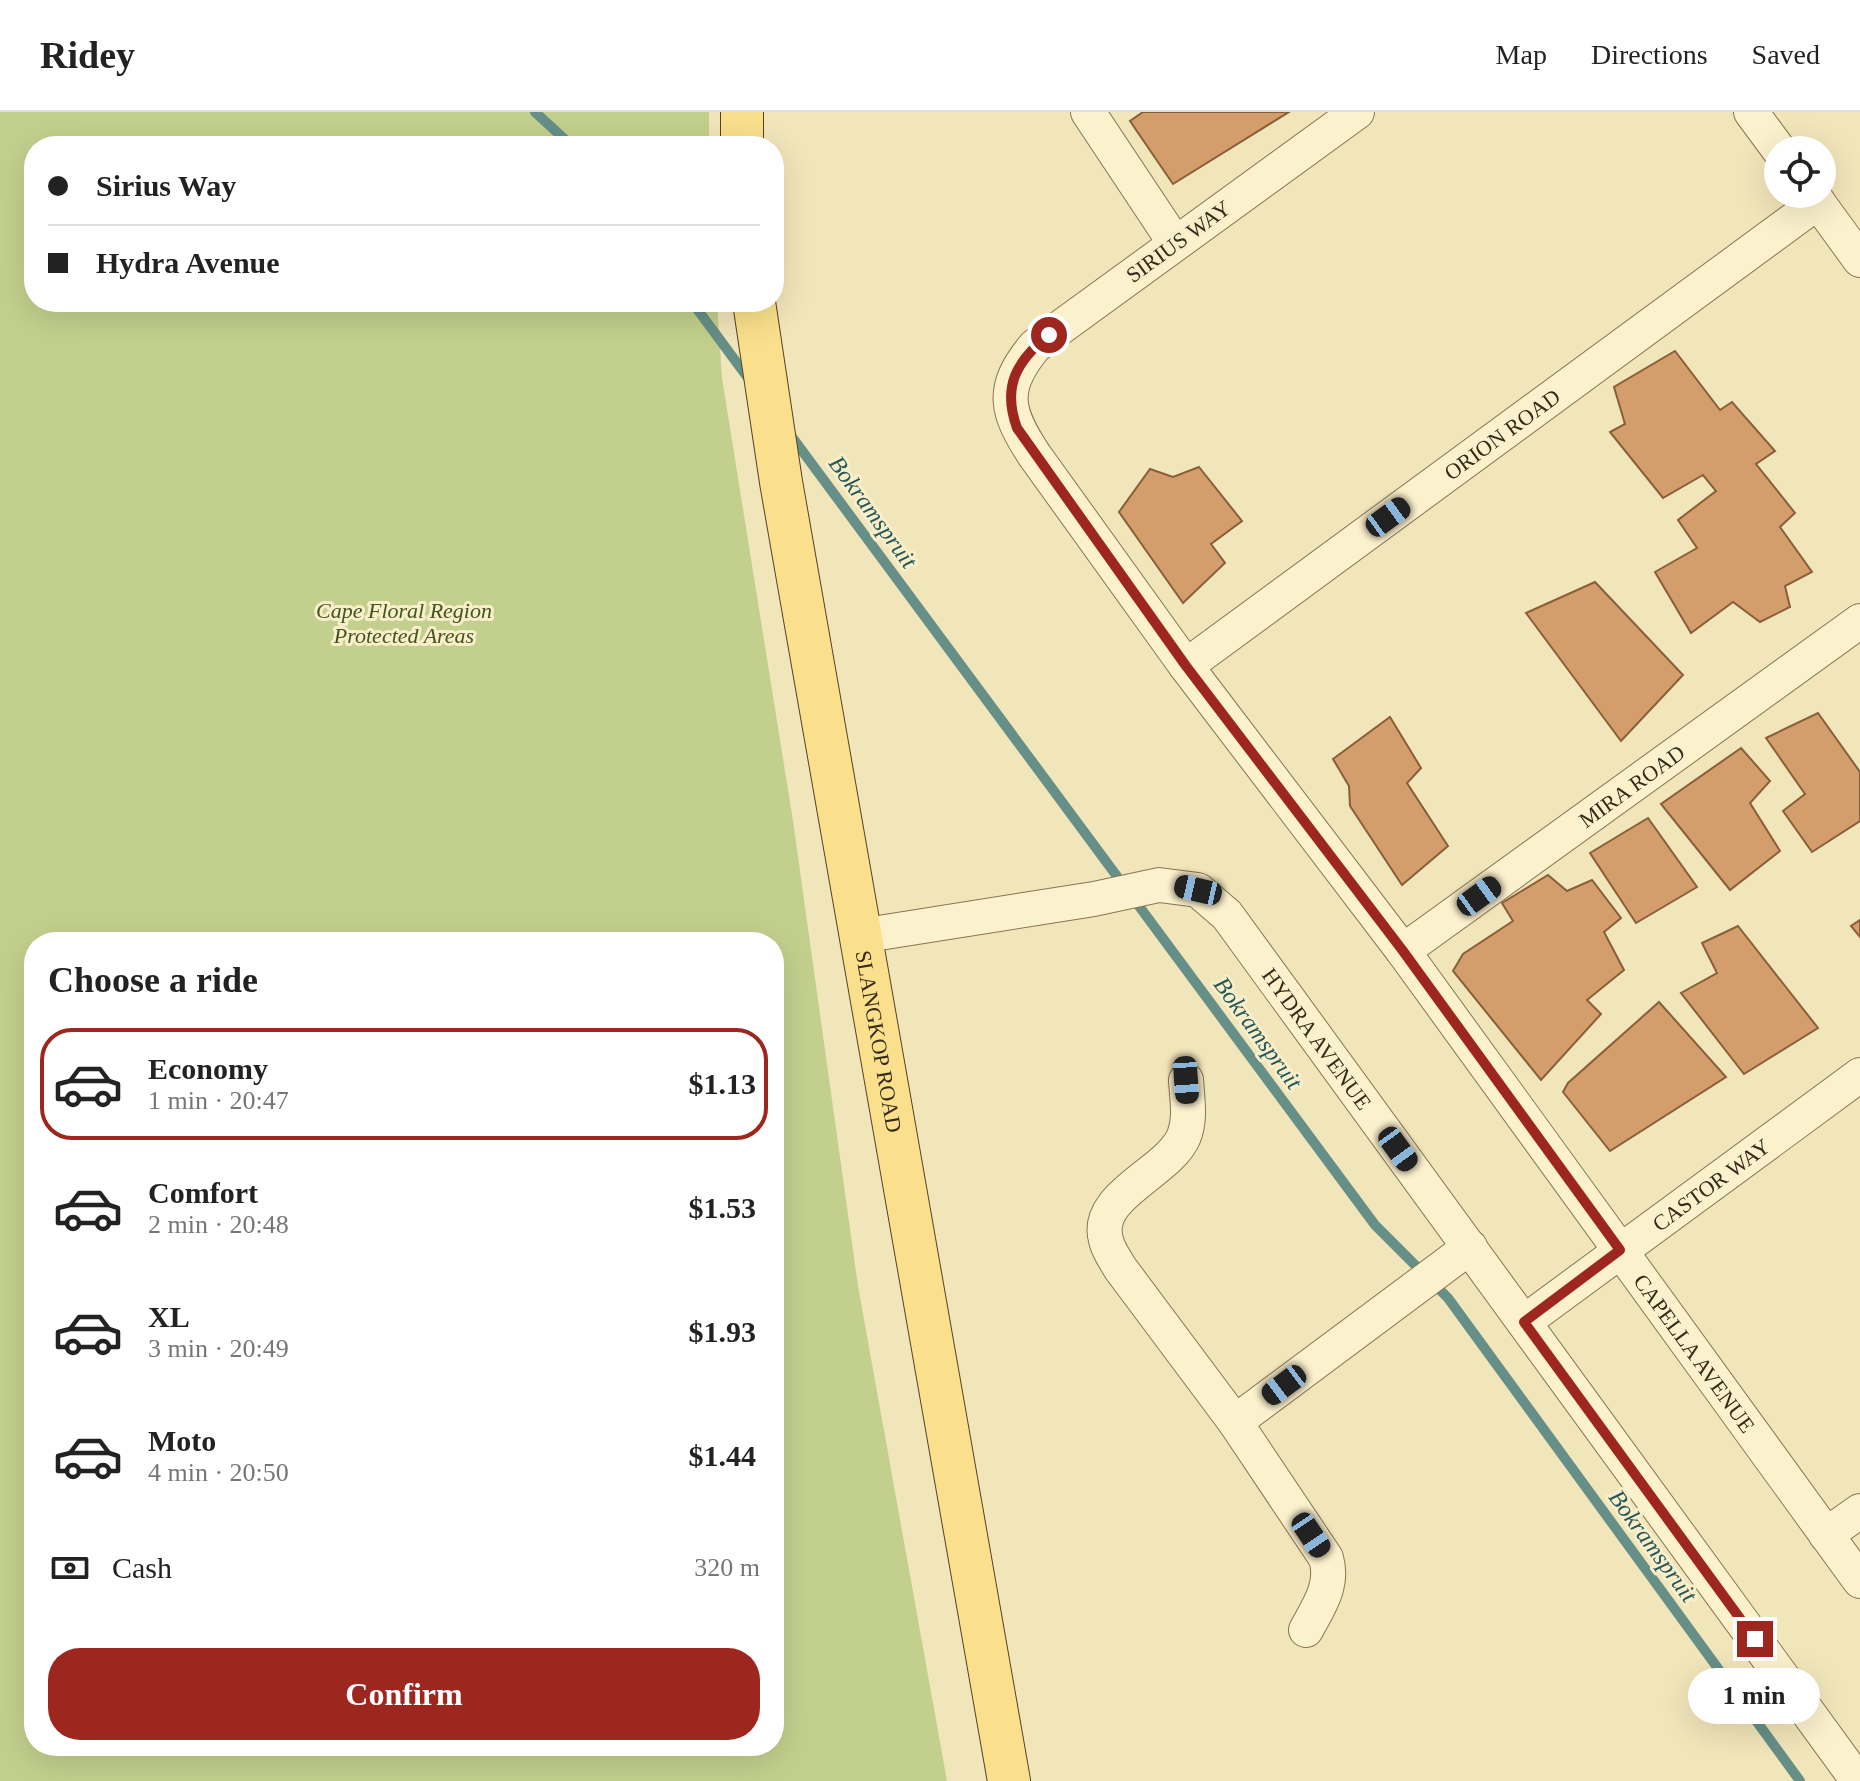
<!DOCTYPE html>
<meta charset="utf-8">
<style>
body{margin:0;font-family:"Times New Roman",serif;background:#f6f6f6;color:#222;height:100vh;display:flex;flex-direction:column;font-size:30px;white-space:nowrap}
*{box-sizing:border-box;margin:0}
p{font-size:26px;color:#767676}
.icon{flex:none;width:44px;height:44px;fill:none;stroke:currentColor;stroke-width:2;stroke-linecap:round;stroke-linejoin:round}
.map{position:relative;flex:1;overflow:hidden}
.details{position:absolute;left:24px;top:820px;width:760px;height:824px;display:flex;flex-direction:column;background:#fff;border-radius:32px;box-shadow:0 8px 32px #0002}
.details>*{flex:none}
.hud{position:absolute;left:24px;top:24px;width:760px;height:176px;border-radius:32px;box-shadow:0 8px 32px #0002;display:grid;align-content:center;height:176px;padding:0 24px;background:#fff}
.tools{position:absolute;left:1764px;top:24px;display:grid;gap:16px}
.tools a{display:grid;place-items:center;width:72px;height:72px;border-radius:50%;background:#fff;box-shadow:0 8px 32px #0002;font-size:40px}
.end{position:absolute;width:36px;height:36px;margin:-18px;border:10px solid #9d261e;background:#fff;box-shadow:0 0 0 4px #fff}
.from{border-radius:50%}
.bubble{position:absolute;height:56px;border-radius:28px;background:#fff;box-shadow:0 8px 32px #0002;font-size:26px;font-weight:700;line-height:56px;text-align:center}
.car{position:absolute;width:24px;height:48px;margin:-24px -12px;border-radius:10px;box-shadow:0 0 6px 2px #0007;background:linear-gradient(#222 24%,#8ab4d8 0 40%,#222 0 76%,#8ab4d8 0 86%,#222 0)}
.hud b{display:flex;align-items:center;gap:28px;height:76px;font-size:30px}
.hud b+b{border-top:2px solid #e0e0e0}
.hud i{width:20px;height:20px;background:#222}
ul{padding:0;list-style:none}
li{display:flex;align-items:center;gap:24px;height:112px;margin:0 16px 12px;padding:0 8px;border:4px solid transparent;border-radius:32px}
li div{flex:1}
li b{display:block;font-size:30px}
li em{font-style:normal;font-weight:700}
li.selected{border-color:#9d261e}
li>.icon{width:72px;height:72px;stroke-width:1.5}
h2{padding:0 24px;font-size:36px;line-height:96px}
.pay{display:flex;align-items:center;gap:20px;height:88px;padding:0 24px;font-size:30px}
.pay p{margin-inline-start:auto}
.cta{display:flex;gap:16px;margin-top:auto;padding:16px 24px}
.cta a{flex:1;height:92px;border-radius:32px;background:#9d261e;color:#fff;font-size:32px;font-weight:700;line-height:92px;text-align:center}
header{display:flex;align-items:center;gap:48px;box-sizing:border-box;height:112px;padding:0 40px;background:#fff;border-bottom:2px solid #e0e0e0}
header strong{font-size:38px}
nav{display:flex;gap:44px;margin-inline-start:auto;font-size:28px}
.map>svg:first-child{display:block}
.green{fill:#c3d08d;fill-rule:evenodd}
.lines{fill:none;stroke-linecap:round;stroke-linejoin:round}
.stream{stroke:#668f88;stroke-width:10}
.building{fill:#d39e6c;stroke:#8a5e37;stroke-width:2}
.minor-casing{stroke:#897453;stroke-width:36}
.major-casing{stroke:#564128;stroke-width:44}
.minor{stroke:#fcf1cd;stroke-width:34}
.major{stroke:#fae08c;stroke-width:42}
.route{stroke:#9d261e;stroke-width:10}
.labels{text-anchor:middle;stroke-width:6;stroke-linejoin:round;paint-order:stroke}
.street-label{font-size:22px;fill:#372a19;stroke:#f8eeca}
.park-label{font-size:22px;font-style:italic;fill:#43551e;stroke:#f8eeca}
.water-label{font-size:24px;font-style:italic;fill:#275858;stroke:#f8eeca}
</style>
<header>
<strong>Ridey</strong>
<nav><a>Map</a><a>Directions</a><a>Saved</a></nav>
</header>
<div class="map">
<svg width="1860" height="1669" viewBox="0 0 1860 1669">
<rect width="100%" height="100%" fill="#f1e5ba"/>
<!-- green -->
<path class="green" d="M0 0H709V34H34V190H717L722 266 793 709 858 1174 947 1669H0ZM34 830H774V1634H34Z"/>
<g class="lines">
<!-- stream -->
<g class="stream">
<polyline points="535,0 572,34"/>
<polyline points="692,190 751,270"/>
<polyline points="789,321 1375,1113 1448,1186 1800,1669"/>
</g>
</g>
<!-- building -->
<g class="building">
<polygon points="1143,0 1289,0 1173,72 1130,9"/>
<polygon points="1675,239 1720,298 1732,290 1775,339 1756,352 1795,401 1780,415 1812,460 1785,474 1790,495 1760,510 1733,490 1691,521 1655,460 1697,436 1678,408 1716,379 1703,363 1663,386 1610,320 1625,312 1614,275"/>
<polygon points="1199,355 1242,409 1211,432 1225,451 1183,491 1119,400 1150,357 1173,365"/>
<polygon points="1595,470 1683,563 1621,629 1526,501"/>
<polygon points="1818,601 1860,660 1860,709 1812,740 1783,699 1805,682 1766,626"/>
<polygon points="1390,605 1421,656 1407,671 1448,734 1402,773 1350,694 1349,674 1333,647"/>
<polygon points="1741,636 1770,669 1750,691 1780,739 1730,778 1661,692"/>
<polygon points="1648,706 1697,775 1636,811 1590,741"/>
<polygon points="1548,763 1567,779 1592,768 1621,806 1604,820 1624,858 1587,888 1601,902 1541,968 1453,859 1463,842 1513,809 1502,791"/>
<polygon points="1860,808 1860,825 1851,814"/>
<polygon points="1738,814 1818,916 1744,962 1681,881 1717,861 1702,831"/>
<polygon points="1659,890 1726,965 1610,1039 1563,980 1568,971"/>
</g>
<g class="lines">
<!-- minor casing -->
<g class="minor-casing">
<g id="minor">
<polyline points="1088,0 1175,131"/>
<path id="s1" d="M1357 0 1035 234C999 277 1006 300 1035 344L1186 554 1403 839 1860 1469"/>
<polyline points="1751,0 1779,38"/>
<polyline points="1812,82 1860,148"/>
<path id="s2" d="M1186 554 1818 90"/>
<path id="s3" d="M860 824 1094 787 1159 773 1198 778 1227 803 1858 1669"/>
<path id="s4" d="M1403 839 1860 509"/>
<path d="M1186 968C1187 987 1191 1006 1184 1024 1169 1061 1093 1083 1106 1128 1108 1138 1115 1147 1120 1156L1235 1310 1326 1446C1334 1473 1319 1494 1306 1518"/>
<path id="s5" d="M1524 1210 1860 963"/>
<polyline points="1235,1310 1470,1135"/>
<polyline points="1826,1423 1860,1399"/>
</g>
</g>
<!-- major casing -->
<g class="major-casing">
<g id="major">
<polyline points="742,34 742,0"/>
<path id="s6" d="M754 190 781 370 1009 1669"/>
</g>
</g>
<!-- minor -->
<use href="#minor" class="minor"/>
<!-- major -->
<use href="#major" class="major"/>
</g>
<g class="lines">
<!-- route -->
<path class="route" d="M1049 223C1016 249 1002 275 1017 316L1186 554 1403 839 1620 1138 1524 1210 1755 1527"/>
</g>
<g class="labels">
<!-- street labels -->
<g class="street-label">
<text transform="translate(1178 129) rotate(-36)" y="8">SIRIUS WAY</text>
<text dy="8" stroke="none"><textPath href="#s2" startOffset="392">ORION ROAD</textPath></text>
<text dy="8" stroke="none"><textPath href="#s4" startOffset="282">MIRA ROAD</textPath></text>
<text dy="8" stroke="none"><textPath href="#s3" startOffset="534">HYDRA AVENUE</textPath></text>
<text dy="8" stroke="none"><textPath href="#s6" startOffset="750">SLANGKOP ROAD</textPath></text>
<text dy="8" stroke="none"><textPath href="#s5" startOffset="232">CASTOR WAY</textPath></text>
<text dy="8" stroke="none"><textPath href="#s1" startOffset="1634">CAPELLA AVENUE</textPath></text>
</g>
<!-- park labels -->
<g class="park-label">
<text x="404" y="506">Cape Floral Region<tspan x="404" dy="25">Protected Areas</tspan></text>
</g>
<!-- water labels -->
<g class="water-label">
<text transform="translate(873 400) rotate(54)" y="8">Bokramspruit</text>
<text transform="translate(1258 921) rotate(54)" y="8">Bokramspruit</text>
<text transform="translate(1653 1434) rotate(54)" y="8">Bokramspruit</text>
</g>
</g>
</svg>
<div class="tools">
<a><svg class="icon" aria-label="locate" viewBox="0 0 24 24"><circle cx="12" cy="12" r="6"/><path d="M12 2v4M12 18v4M2 12h4M18 12h4"/></svg></a>
</div>
<i class="end from" style="left:1049px;top:223px"></i>
<i class="end" style="left:1755px;top:1527px"></i>
<div class="bubble" style="left:1688px;top:1556px;width:132px">1 min</div>
<i class="car" style="left:1388px;top:405px;rotate:54deg"></i>
<i class="car" style="left:1198px;top:778px;rotate:283deg"></i>
<i class="car" style="left:1479px;top:784px;rotate:54deg"></i>
<i class="car" style="left:1186px;top:968px;rotate:176deg"></i>
<i class="car" style="left:1398px;top:1037px;rotate:144deg"></i>
<i class="car" style="left:1284px;top:1273px;rotate:233deg"></i>
<i class="car" style="left:1311px;top:1423px;rotate:146deg"></i>
<div class="hud">
<b><i class="from"></i>Sirius Way</b>
<b><i></i>Hydra Avenue</b>
</div>
<section class="details">
<h2>Choose a ride</h2>
<ul>
<li class="selected"><svg class="icon" aria-label="car" viewBox="0 0 24 24"><path d="M5 17H2v-5l4-1 3-4h7l3 4 3 1v5h-3M9 17h6M6 11h13"/><circle cx="7" cy="17" r="2"/><circle cx="17" cy="17" r="2"/></svg><div><b>Economy</b><p>1 min · 20:47</p></div><em>$1.13</em></li>
<li><svg class="icon" aria-label="car" viewBox="0 0 24 24"><path d="M5 17H2v-5l4-1 3-4h7l3 4 3 1v5h-3M9 17h6M6 11h13"/><circle cx="7" cy="17" r="2"/><circle cx="17" cy="17" r="2"/></svg><div><b>Comfort</b><p>2 min · 20:48</p></div><em>$1.53</em></li>
<li><svg class="icon" aria-label="car" viewBox="0 0 24 24"><path d="M5 17H2v-5l4-1 3-4h7l3 4 3 1v5h-3M9 17h6M6 11h13"/><circle cx="7" cy="17" r="2"/><circle cx="17" cy="17" r="2"/></svg><div><b>XL</b><p>3 min · 20:49</p></div><em>$1.93</em></li>
<li><svg class="icon" aria-label="car" viewBox="0 0 24 24"><path d="M5 17H2v-5l4-1 3-4h7l3 4 3 1v5h-3M9 17h6M6 11h13"/><circle cx="7" cy="17" r="2"/><circle cx="17" cy="17" r="2"/></svg><div><b>Moto</b><p>4 min · 20:50</p></div><em>$1.44</em></li>
</ul>
<div class="pay"><svg class="icon" aria-label="cash" viewBox="0 0 24 24"><path d="M3 7h18v10H3z"/><circle cx="12" cy="12" r="2"/></svg>Cash<p>320 m</p></div>
<div class="cta"><a>Confirm</a></div>
</section>
</div>
